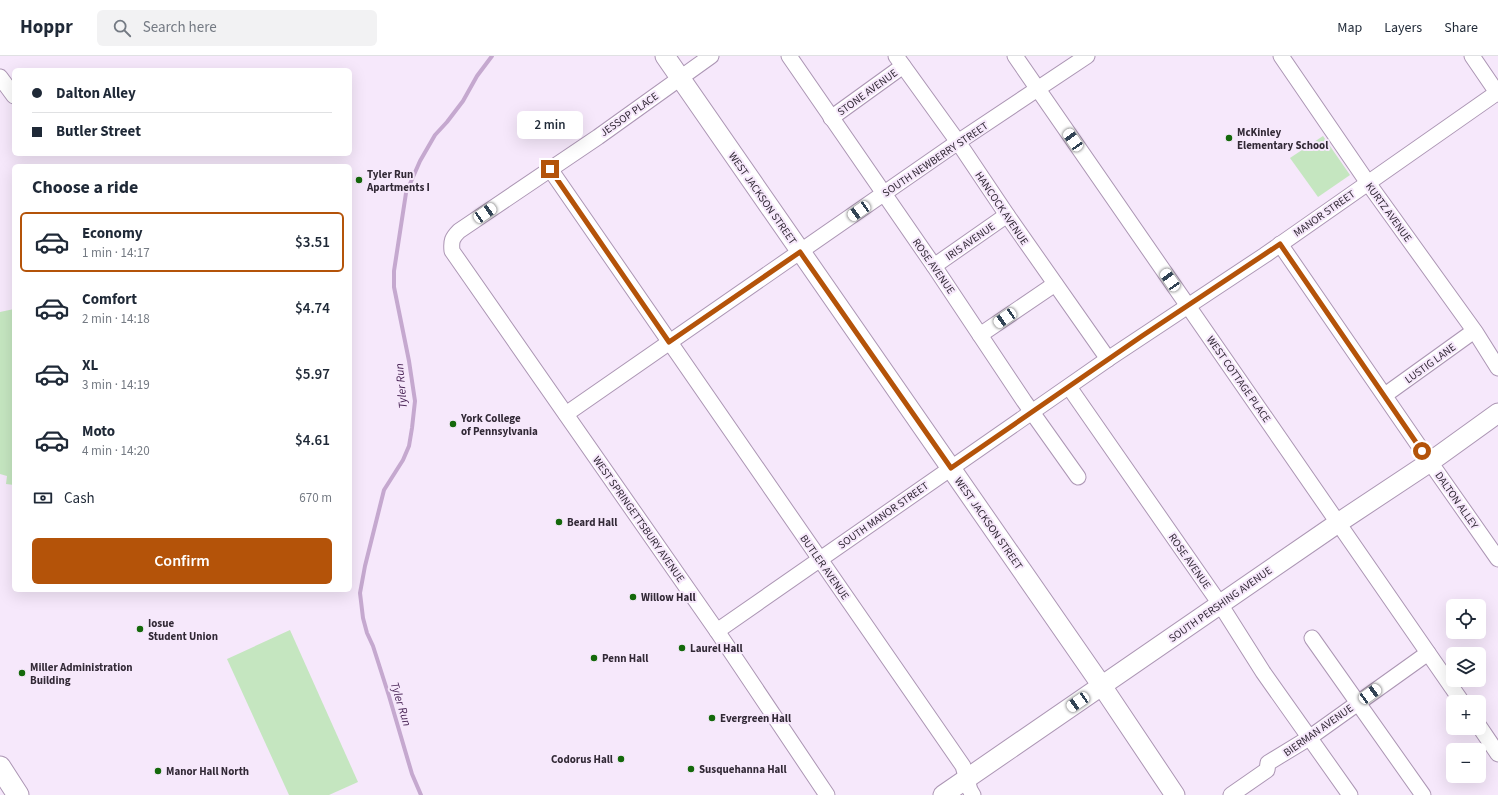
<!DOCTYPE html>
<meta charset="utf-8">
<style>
body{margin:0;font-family:"Source Sans 3",sans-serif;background:#f2f2f3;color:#1f2937;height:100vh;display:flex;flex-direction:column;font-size:15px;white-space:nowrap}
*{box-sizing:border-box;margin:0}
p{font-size:13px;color:#747a83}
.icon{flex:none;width:22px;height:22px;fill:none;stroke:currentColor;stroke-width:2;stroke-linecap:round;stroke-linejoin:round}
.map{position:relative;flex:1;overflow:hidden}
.panel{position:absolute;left:12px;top:108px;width:340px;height:428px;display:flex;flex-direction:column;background:#fff;border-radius:6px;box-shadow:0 4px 16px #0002}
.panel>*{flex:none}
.banner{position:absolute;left:12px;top:12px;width:340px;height:88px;border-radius:6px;box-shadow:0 4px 16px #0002;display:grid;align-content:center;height:88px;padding:0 20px;background:#fff}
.controls{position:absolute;left:1446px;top:543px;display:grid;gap:8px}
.controls a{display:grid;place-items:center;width:40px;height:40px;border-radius:6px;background:#fff;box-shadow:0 4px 16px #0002;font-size:20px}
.end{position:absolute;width:18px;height:18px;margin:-9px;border:5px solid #b45309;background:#fff;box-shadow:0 0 0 2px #fff}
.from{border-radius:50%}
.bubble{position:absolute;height:28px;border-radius:6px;background:#fff;box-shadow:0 4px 16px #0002;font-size:13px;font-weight:600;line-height:28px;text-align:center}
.car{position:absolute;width:12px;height:24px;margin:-12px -6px;border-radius:5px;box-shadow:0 0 3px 1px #0007;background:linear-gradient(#fff 24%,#345 0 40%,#fff 0 76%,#345 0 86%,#fff 0)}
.banner b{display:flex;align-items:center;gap:14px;height:38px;font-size:15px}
.banner b+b{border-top:1px solid #e0e1e3}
.banner i{width:10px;height:10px;background:#1f2937}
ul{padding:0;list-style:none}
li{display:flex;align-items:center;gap:12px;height:60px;margin:0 8px 6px;padding:0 12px;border:2px solid transparent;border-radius:6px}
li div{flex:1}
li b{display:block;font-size:15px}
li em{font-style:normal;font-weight:600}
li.on{border-color:#b45309}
li>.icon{width:36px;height:36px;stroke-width:1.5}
h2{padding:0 20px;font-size:18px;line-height:48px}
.pay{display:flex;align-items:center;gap:10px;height:44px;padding:0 20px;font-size:15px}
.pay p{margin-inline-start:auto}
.action{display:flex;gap:8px;margin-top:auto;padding:8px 20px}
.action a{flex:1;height:46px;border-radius:6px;background:#b45309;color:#fff;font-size:16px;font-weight:600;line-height:46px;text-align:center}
header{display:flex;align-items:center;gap:24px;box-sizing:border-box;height:56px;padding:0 20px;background:#fff;border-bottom:1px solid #e0e1e3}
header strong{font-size:19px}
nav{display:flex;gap:22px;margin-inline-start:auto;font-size:14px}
.search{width:280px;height:36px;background:#f2f2f3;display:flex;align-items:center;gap:10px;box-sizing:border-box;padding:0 14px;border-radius:6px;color:#747a83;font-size:15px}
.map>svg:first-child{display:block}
.green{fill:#c5e6c0}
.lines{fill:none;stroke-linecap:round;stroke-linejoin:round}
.stream{stroke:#c5a8cf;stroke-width:4}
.minor-casing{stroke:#ac96b4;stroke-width:17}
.tertiary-casing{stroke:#ac96b4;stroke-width:21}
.secondary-casing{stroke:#ac96b4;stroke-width:23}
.minor{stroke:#fff;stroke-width:15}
.tertiary{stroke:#fff;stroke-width:19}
.secondary{stroke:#fff;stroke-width:21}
.route{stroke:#b45309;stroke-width:5}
.poi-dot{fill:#14680b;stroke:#f6e8fb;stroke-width:1.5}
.labels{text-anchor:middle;stroke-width:4;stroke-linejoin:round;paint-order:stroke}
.street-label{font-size:11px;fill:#322936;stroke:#f6e8fb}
.poi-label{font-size:11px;font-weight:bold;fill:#322936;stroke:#f6e8fb;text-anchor:start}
.water-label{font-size:12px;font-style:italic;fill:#4a2557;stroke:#f6e8fb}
</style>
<header>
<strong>Hoppr</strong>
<div class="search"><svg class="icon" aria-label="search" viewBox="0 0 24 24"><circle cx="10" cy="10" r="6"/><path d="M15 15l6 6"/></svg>Search here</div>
<nav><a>Map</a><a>Layers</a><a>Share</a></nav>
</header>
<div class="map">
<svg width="1498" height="739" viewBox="0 0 1498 739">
<rect width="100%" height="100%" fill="#f6e8fb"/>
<!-- green -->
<g class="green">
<polygon points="1323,80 1350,119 1318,141 1290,102"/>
<polygon points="14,253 14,429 6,428 7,420 0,418 0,256"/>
<polygon points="290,574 358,726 329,739 289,739 227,603"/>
</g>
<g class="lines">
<!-- stream -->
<polyline class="stream" points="421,739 412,718 389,640 373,590 367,577 363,562 360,537 365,510 384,434 403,404 409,390 412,372 415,345 409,305 394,231 394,215 406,137 420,105 435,79 447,66 463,45 477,20 492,0"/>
<!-- minor casing -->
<g class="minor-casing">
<g id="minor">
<path d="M711 0 598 81 459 175C452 182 451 185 452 195L717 575 827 739"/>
<polyline points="789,0 934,210 1024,345 1078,421"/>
<polyline points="896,0 958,86 1007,159 1108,303"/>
<polyline points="1015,0 1462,646"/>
<polyline points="1281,0 1368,127 1476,277 1498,312"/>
<polyline points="1472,0 1498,38"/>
<polyline points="0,21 14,40"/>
<polyline points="831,62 903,10"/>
<polyline points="550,113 963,710 970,734 973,739"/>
<polyline points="1280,188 1430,406 1498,503"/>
<polyline points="934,210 1007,159"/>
<polyline points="980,279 1055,228"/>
<polyline points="1069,331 1220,548 1263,616 1350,739"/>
<polyline points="1385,339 1474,275"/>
<polyline points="566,358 958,86 1087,0"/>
<polyline points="717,575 1108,303 1265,199 1498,36"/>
<polyline points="1312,582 1423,739"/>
<polyline points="1479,670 1498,698"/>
<polyline points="1231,739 1267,714 1268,707 1309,682 1428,597"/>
</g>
</g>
<!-- tertiary casing -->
<g class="tertiary-casing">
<g id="tertiary">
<polyline points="665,0 1102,630 1175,739"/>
<polyline points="943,739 1338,467 1430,406 1498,357"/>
</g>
</g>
<!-- secondary casing -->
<g class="secondary-casing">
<polyline id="secondary" points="0,711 18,739"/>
</g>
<!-- minor -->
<use href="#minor" class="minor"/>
<!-- tertiary -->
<use href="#tertiary" class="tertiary"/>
<!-- secondary -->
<use href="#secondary" class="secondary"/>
</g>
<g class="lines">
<!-- route -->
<polyline class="route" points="550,113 669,286 800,196 951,412 1142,280 1280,188 1422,395"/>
</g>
<!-- markers -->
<g class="poi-dot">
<circle cx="1229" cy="82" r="4"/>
<circle cx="359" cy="124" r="4"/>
<circle cx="453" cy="368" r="4"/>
<circle cx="559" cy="466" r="4"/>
<circle cx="633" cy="541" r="4"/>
<circle cx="140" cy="573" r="4"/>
<circle cx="682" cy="592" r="4"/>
<circle cx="594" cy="602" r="4"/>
<circle cx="22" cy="617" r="4"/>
<circle cx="712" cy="662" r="4"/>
<circle cx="621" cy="703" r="4"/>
<circle cx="691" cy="713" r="4"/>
<circle cx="158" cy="715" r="4"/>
</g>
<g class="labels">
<!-- street labels -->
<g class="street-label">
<text transform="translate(867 36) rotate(-36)" y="4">STONE AVENUE</text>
<text transform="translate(629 58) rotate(-35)" y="4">JESSOP PLACE</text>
<text transform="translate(935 103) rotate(-34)" y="4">SOUTH NEWBERRY STREET</text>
<text transform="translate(763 142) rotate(55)" y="4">WEST JACKSON STREET</text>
<text transform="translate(1002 152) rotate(56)" y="4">HANCOCK AVENUE</text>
<text transform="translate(1389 156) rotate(54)" y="4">KURTZ AVENUE</text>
<text transform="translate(1324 157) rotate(-35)" y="4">MANOR STREET</text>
<text transform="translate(970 185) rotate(-35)" y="4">IRIS AVENUE</text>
<text transform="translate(934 210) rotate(55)" y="4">ROSE AVENUE</text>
<text transform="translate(1430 307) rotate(-36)" y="4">LUSTIG LANE</text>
<text transform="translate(1239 323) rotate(55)" y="4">WEST COTTAGE PLACE</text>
<text transform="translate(1457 444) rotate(55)" y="4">DALTON ALLEY</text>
<text transform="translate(883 459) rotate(-35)" y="4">SOUTH MANOR STREET</text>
<text transform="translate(639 463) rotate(55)" y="4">WEST SPRINGETTSBURY AVENUE</text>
<text transform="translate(989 467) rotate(55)" y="4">WEST JACKSON STREET</text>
<text transform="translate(1190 505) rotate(55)" y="4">ROSE AVENUE</text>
<text transform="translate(825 511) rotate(55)" y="4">BUTLER AVENUE</text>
<text transform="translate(1220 548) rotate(-35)" y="4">SOUTH PERSHING AVENUE</text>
<text transform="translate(1318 674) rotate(-35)" y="4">BIERMAN AVENUE</text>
</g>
<!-- poi labels -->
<g class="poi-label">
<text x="1237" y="80">McKinley<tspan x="1237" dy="13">Elementary School</tspan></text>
<text x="367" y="122">Tyler Run<tspan x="367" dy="13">Apartments I</tspan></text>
<text x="461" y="366">York College<tspan x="461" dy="13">of Pennsylvania</tspan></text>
<text x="567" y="470">Beard Hall</text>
<text x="641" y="545">Willow Hall</text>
<text x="148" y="571">Iosue<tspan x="148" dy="13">Student Union</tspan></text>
<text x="690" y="596">Laurel Hall</text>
<text x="602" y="606">Penn Hall</text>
<text x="30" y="615">Miller Administration<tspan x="30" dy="13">Building</tspan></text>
<text x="720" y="666">Evergreen Hall</text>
<text x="613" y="707" text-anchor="end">Codorus Hall</text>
<text x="699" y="717">Susquehanna Hall</text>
<text x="166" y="719">Manor Hall North</text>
</g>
<!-- water labels -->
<g class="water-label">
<text transform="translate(401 330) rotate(-95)" y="4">Tyler Run</text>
<text transform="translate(401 648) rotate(73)" y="4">Tyler Run</text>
</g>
</g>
</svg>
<div class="controls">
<a><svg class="icon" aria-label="locate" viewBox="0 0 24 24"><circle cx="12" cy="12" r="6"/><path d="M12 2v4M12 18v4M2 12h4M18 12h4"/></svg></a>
<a><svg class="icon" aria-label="layers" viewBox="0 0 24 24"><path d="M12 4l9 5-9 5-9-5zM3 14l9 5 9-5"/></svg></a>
<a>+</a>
<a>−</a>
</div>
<i class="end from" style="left:1422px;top:395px"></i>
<i class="end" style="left:550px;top:113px"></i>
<div class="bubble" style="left:517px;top:55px;width:66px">2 min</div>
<i class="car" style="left:1073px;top:84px;rotate:325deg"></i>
<i class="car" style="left:859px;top:155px;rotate:235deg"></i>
<i class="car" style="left:485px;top:157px;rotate:56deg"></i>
<i class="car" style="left:1170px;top:224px;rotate:325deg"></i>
<i class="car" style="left:1005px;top:262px;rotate:236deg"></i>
<i class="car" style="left:1370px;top:638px;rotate:54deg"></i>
<i class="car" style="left:1078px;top:646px;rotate:236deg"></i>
<div class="banner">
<b><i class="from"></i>Dalton Alley</b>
<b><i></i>Butler Street</b>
</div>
<section class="panel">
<h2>Choose a ride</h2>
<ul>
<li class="on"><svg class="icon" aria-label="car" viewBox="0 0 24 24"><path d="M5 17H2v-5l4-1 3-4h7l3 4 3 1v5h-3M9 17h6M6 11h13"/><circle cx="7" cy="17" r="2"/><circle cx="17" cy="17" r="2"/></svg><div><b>Economy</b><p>1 min · 14:17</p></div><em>$3.51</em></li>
<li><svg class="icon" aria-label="car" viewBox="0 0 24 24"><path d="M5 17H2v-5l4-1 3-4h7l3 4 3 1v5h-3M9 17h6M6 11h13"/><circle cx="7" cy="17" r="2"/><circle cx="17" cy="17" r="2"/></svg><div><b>Comfort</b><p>2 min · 14:18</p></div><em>$4.74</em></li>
<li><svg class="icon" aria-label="car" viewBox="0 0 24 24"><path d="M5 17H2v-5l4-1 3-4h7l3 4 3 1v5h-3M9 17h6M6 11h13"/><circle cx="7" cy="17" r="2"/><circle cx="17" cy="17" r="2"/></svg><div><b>XL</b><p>3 min · 14:19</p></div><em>$5.97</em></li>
<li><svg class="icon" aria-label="car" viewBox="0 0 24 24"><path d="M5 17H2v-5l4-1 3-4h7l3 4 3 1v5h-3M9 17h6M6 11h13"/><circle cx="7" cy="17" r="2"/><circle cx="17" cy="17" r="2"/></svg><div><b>Moto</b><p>4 min · 14:20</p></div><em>$4.61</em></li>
</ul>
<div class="pay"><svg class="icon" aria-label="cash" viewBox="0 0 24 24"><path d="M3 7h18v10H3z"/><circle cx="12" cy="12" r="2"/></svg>Cash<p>670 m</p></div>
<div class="action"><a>Confirm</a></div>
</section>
</div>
